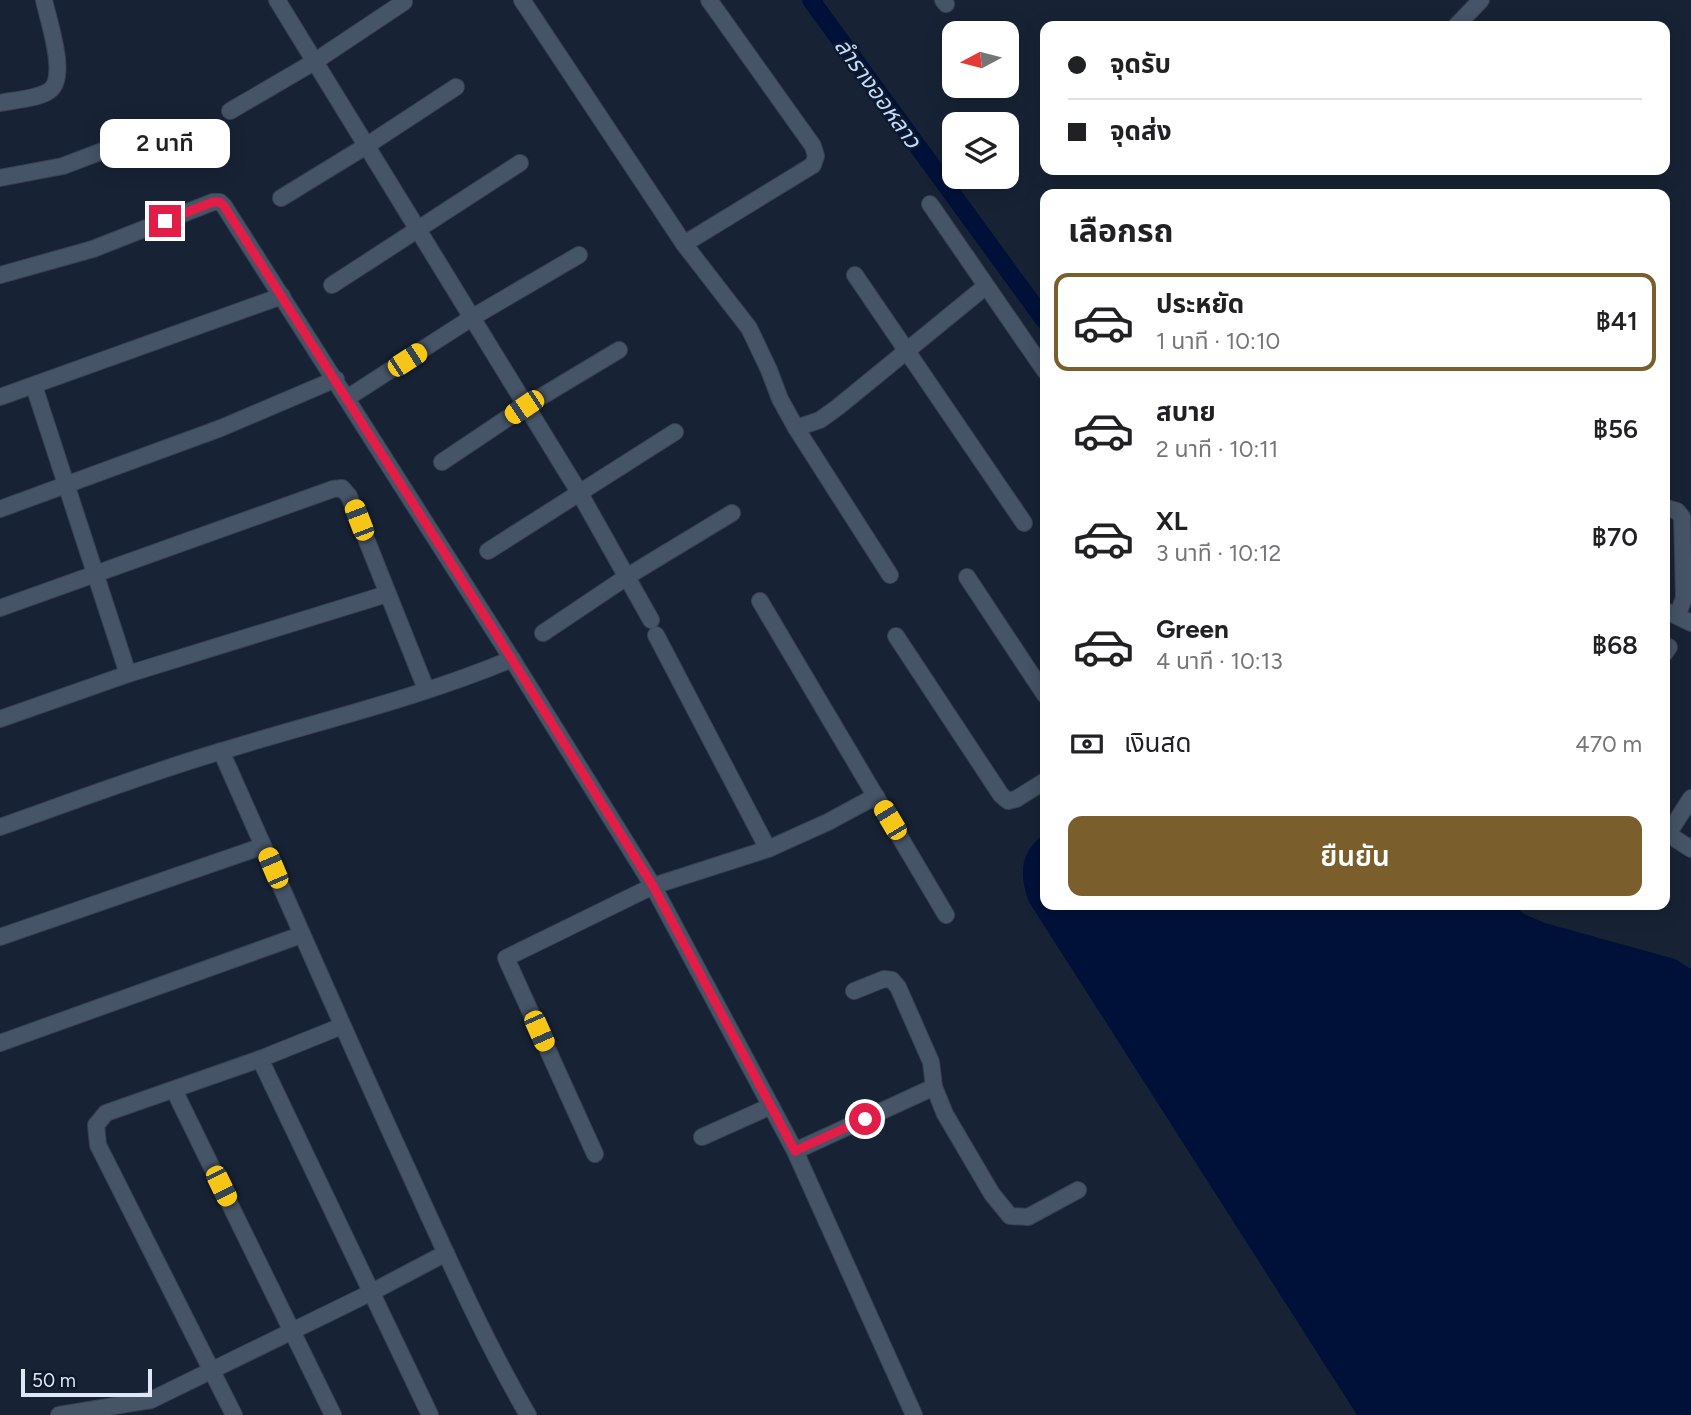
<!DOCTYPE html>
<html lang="th">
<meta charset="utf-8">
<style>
body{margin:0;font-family:Figtree,"Noto Sans Thai",sans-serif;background:#f6f6f6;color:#202124;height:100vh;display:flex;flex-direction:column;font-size:26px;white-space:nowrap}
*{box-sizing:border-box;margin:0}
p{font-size:23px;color:#757577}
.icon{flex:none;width:38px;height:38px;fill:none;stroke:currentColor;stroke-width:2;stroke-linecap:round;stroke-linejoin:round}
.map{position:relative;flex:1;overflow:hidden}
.side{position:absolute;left:1040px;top:189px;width:630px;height:721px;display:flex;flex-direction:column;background:#fff;border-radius:14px;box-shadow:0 4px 18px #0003}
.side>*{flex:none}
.top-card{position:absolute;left:1040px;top:21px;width:630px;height:154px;border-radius:14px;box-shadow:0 4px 18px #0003;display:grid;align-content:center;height:154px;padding:0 28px;background:#fff}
.needle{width:46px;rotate:263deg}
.fabs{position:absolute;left:942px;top:21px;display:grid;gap:14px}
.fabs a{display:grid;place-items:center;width:77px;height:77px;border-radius:14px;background:#fff;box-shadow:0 4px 18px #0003;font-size:35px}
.scale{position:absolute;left:21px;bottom:18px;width:131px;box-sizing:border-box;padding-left:7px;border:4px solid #dfe7f4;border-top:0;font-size:19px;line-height:24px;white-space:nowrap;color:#dfe7f4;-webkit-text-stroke:5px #0e1a2b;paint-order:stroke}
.end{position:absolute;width:32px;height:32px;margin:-16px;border:9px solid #e11d48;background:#fff;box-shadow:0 0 0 4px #fff}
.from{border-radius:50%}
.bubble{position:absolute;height:49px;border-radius:14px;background:#fff;box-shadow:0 4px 18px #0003;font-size:23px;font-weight:600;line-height:49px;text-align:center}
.car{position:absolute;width:21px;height:42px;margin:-21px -10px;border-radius:9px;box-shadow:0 0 5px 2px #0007;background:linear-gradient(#f5c518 24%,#345 0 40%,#f5c518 0 76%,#345 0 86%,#f5c518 0)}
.top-card b{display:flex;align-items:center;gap:24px;height:66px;font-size:26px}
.top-card b+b{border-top:2px solid #e0e0e0}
.top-card i{width:18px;height:18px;background:#202124}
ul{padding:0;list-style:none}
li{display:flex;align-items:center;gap:21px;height:98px;margin:0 14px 10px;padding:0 14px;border:4px solid transparent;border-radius:14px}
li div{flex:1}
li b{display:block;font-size:26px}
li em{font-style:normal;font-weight:600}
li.current{border-color:#7a5f2d}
li>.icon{width:63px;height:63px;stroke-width:1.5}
h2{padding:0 28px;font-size:32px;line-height:84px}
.pay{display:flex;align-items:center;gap:18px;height:77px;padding:0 28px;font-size:26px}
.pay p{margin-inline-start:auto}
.button{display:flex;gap:14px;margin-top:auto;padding:14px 28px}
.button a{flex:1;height:80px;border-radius:14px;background:#7a5f2d;color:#fff;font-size:28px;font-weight:600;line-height:80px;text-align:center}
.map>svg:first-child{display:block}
.water{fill:#001139}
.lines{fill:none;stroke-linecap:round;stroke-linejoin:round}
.canal{stroke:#001139;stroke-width:18}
.minor-casing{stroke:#384150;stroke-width:18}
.minor{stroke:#465468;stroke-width:16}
.route{stroke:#e11d48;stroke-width:9}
.labels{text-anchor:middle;stroke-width:5;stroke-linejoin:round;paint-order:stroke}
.water-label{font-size:23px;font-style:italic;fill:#c3dbfd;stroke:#0e1a2b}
</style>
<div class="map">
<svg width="1691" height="1415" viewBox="0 0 1691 1415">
<rect width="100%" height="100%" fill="#172335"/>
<!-- water -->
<path class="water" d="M1045 833V905H1513L1524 914 1545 923 1675 959 1691 969V1415H1357L1029 902C1019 873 1019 854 1045 833Z"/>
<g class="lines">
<!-- canal -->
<polyline class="canal" points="811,0 1045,321"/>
<!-- minor casing -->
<g class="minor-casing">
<g id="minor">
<polyline points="277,0 579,492 651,620"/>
<polyline points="522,0 684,244 749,328 769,370 780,399 796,428 890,575"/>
<polyline points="943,0 946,4"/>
<polyline points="1456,26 1481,0"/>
<path d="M0 103C14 100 37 99 49 91 69 78 48 20 44 0"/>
<polyline points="230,111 314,62 404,2"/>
<polyline points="0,178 63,166 155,131"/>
<polyline points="281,198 366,146 456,87"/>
<polyline points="930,204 1045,371"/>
<polyline points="684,244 813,165 816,156 813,146 709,0"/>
<polyline points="0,275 93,249 213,202 220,202 224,206 512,659 653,886 795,1151 914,1415"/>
<polyline points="855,275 1024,523"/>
<polyline points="332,285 520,163"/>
<polyline points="34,386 128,674"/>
<polyline points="0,397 282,296"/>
<polyline points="347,398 473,317 579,255"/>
<polyline points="796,428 820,420 838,407 986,286"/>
<polyline points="442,462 524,407 619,350"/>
<polyline points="1664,507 1677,511 1682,517 1684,598 1678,614"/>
<polyline points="0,509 221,428 336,379"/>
<polyline points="488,551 675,432"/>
<polyline points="967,577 1045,695"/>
<polyline points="760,601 946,915"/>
<polyline points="0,608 333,489 342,488 349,496 426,689"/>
<polyline points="1664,610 1691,623"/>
<polyline points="543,633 628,576 732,513"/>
<polyline points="656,635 768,849"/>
<polyline points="896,636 1001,795 1008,801 1016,799 1045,781"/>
<polyline points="1664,654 1669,647"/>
<polyline points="0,719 128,674 387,594"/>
<path d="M221 751C283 890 343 1029 407 1168 445 1251 482 1336 528 1415"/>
<path d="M0 827C74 801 147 773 222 751 319 721 419 698 512 659"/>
<polyline points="1664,834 1668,834 1691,849"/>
<polyline points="1668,834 1691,798"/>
<polyline points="0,937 263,846"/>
<polyline points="854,991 884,979 892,980 898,987 931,1062 934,1087 945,1114 992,1194 1010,1216 1028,1217 1078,1190"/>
<polyline points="0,1043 301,935"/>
<polyline points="260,1059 430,1415"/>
<polyline points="174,1090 333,1415"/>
<polyline points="702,1137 771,1106"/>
<polyline points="795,1151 934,1087"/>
<polyline points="595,1154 506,958 653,886 768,849 828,822 876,796"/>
<polyline points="59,1415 151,1400 372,1292 446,1253"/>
<polyline points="234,1415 98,1145 96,1125 106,1113 260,1059 342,1026"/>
</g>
</g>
<!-- minor -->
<use href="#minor" class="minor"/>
</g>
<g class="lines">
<!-- route -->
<polyline class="route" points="165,221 213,202 220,202 224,206 498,637 653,886 795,1151 865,1119"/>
</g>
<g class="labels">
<!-- water labels -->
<g class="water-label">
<text transform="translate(878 93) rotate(54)" y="8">ลำรางออหลาว</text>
</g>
</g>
</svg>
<div class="fabs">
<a><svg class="needle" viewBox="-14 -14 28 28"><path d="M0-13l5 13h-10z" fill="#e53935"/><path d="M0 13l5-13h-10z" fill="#757577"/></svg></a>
<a><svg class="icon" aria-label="layers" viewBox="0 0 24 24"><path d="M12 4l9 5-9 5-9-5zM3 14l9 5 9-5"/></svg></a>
</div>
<div class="scale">50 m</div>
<i class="end from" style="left:865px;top:1119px"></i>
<i class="end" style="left:165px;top:221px"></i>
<div class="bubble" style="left:100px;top:119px;width:130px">2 นาที</div>
<i class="car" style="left:407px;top:360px;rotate:57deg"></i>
<i class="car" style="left:524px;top:407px;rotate:236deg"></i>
<i class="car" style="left:359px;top:520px;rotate:339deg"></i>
<i class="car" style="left:890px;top:820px;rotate:329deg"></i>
<i class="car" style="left:273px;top:868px;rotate:337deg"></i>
<i class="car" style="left:539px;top:1031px;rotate:156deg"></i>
<i class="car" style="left:221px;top:1186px;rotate:154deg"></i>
<div class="top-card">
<b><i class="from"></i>จุดรับ</b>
<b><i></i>จุดส่ง</b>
</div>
<section class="side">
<h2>เลือกรถ</h2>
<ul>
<li class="current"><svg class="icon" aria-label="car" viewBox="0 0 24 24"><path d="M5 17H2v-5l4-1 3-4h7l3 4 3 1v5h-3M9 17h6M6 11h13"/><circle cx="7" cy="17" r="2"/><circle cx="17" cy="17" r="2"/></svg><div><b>ประหยัด</b><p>1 นาที · 10:10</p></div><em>฿41</em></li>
<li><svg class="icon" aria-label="car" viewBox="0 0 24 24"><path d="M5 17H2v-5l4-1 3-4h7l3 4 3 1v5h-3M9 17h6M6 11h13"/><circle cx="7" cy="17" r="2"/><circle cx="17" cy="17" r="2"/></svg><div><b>สบาย</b><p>2 นาที · 10:11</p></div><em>฿56</em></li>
<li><svg class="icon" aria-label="car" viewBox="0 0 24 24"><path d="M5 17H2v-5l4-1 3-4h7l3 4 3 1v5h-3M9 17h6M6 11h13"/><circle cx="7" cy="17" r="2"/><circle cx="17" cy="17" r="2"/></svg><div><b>XL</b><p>3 นาที · 10:12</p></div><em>฿70</em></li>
<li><svg class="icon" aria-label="car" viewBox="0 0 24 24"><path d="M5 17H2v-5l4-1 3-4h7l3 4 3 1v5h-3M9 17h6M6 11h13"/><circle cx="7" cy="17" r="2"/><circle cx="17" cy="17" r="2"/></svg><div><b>Green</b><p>4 นาที · 10:13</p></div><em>฿68</em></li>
</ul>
<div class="pay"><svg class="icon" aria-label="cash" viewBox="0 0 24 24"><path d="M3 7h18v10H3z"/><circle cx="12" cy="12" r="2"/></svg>เงินสด<p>470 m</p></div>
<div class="button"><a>ยืนยัน</a></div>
</section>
</div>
